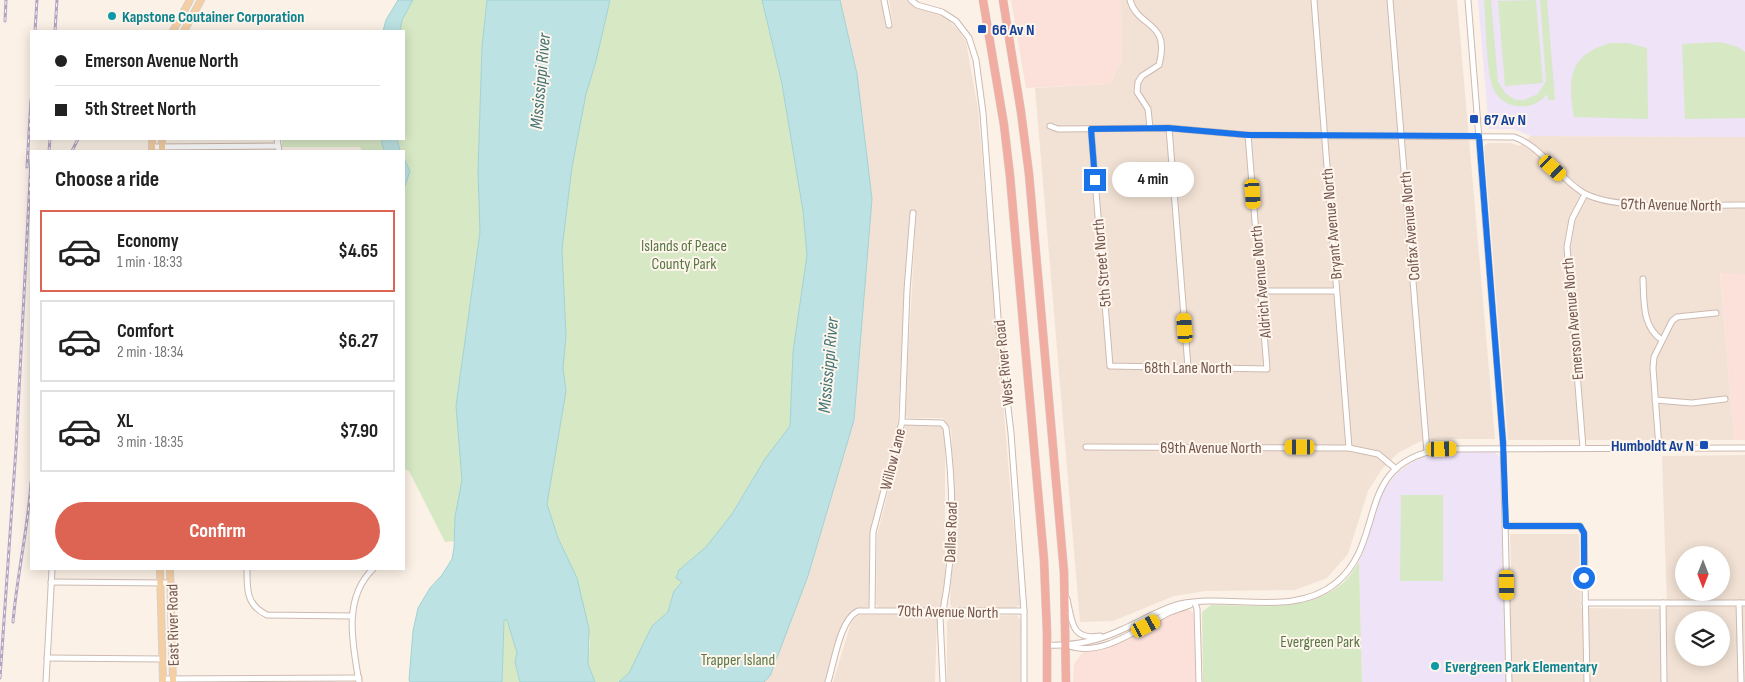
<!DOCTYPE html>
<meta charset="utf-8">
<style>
body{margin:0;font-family:"Sofia Sans Condensed",sans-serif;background:#f6f6f6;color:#222;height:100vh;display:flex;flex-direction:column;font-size:19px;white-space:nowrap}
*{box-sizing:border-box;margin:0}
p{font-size:16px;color:#767676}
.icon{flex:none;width:28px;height:28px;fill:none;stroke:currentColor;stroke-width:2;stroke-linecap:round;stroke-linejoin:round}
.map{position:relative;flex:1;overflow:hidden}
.side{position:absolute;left:30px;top:150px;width:375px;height:420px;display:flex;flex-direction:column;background:#fff;border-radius:0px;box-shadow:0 2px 12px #0003}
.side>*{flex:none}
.top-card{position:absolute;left:30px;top:30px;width:375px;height:110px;border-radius:0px;box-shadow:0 2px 12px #0003;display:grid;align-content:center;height:110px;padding:0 25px;background:#fff}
.needle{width:32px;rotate:180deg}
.controls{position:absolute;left:1675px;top:546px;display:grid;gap:10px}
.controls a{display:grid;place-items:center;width:55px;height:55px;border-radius:50%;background:#fff;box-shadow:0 2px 12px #0003;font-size:25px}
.end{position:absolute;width:22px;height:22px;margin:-11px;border:6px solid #1a73e8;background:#fff;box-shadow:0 0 0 2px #fff}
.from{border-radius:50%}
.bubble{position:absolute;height:35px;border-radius:18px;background:#fff;box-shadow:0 2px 12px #0003;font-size:16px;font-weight:700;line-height:35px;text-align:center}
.car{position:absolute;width:15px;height:30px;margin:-15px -8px;border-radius:6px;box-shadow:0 0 4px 1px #0007;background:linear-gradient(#f5c518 24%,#345 0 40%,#f5c518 0 76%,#345 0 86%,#f5c518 0)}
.top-card b{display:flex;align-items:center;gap:18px;height:48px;font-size:19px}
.top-card b+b{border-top:1px solid #e0e0e0}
.top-card i{width:12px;height:12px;background:#222}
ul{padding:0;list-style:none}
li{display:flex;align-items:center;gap:15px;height:82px;margin:0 10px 8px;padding:0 15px;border:2px solid #e0e0e0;border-radius:0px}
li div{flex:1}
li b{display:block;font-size:19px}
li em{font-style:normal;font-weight:700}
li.current{border-color:#dd6353}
li>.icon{width:45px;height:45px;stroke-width:1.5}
h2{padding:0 25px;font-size:22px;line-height:60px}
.cta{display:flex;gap:10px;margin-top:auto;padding:10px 25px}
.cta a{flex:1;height:58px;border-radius:30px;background:#dd6353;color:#fff;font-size:20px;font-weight:700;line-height:58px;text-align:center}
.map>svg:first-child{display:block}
.residential{fill:#f2e2d5;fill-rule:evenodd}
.commercial{fill:#fbe1da}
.education{fill:#eee3f7}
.green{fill:#d7e8c5}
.water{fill:#bce2e3;stroke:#a2d2d5}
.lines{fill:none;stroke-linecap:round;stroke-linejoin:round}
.minor-casing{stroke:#cebab0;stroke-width:7}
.major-casing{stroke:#d8d0cd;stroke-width:8}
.highway-casing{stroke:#d8d0cd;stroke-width:9}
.minor{stroke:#fff;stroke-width:5}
.major{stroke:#f5cea2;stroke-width:6}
.highway{stroke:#f1ada1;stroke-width:8}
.rail-casing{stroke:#b2a5c4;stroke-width:3}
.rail{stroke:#fef5ec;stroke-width:1;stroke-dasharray:4;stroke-linecap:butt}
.route{stroke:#1a73e8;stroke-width:6}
.culture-dot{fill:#0f9aa8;stroke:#fef5ec;stroke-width:2}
.transit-dot{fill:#1a4fb4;stroke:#fef5ec;stroke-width:2}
.labels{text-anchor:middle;stroke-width:4;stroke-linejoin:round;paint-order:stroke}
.culture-label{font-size:16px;font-weight:bold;fill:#0d838f;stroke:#fef5ec;text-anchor:start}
.transit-label{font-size:16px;font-weight:bold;fill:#164399;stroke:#fef5ec;text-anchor:start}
.street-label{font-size:16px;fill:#73564c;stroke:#fef5ec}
.park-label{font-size:16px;fill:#597845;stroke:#fef5ec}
.water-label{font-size:18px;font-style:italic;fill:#417477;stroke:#fef5ec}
</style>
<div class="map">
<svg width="1745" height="682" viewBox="0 0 1745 682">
<rect width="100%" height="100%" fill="#fbf1e6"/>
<!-- residential -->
<g class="residential">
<polygon points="840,0 881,0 886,26 893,25 889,0 906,0 915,8 938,14 948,20 958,30 966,42 978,109 1020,602 1020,605 1014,608 953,608 950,604 954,484 951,429 943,418 908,418 905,415 916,213 910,213 897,432 870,539 869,606 853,611 846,618 827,682 764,682 770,675 808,576 872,199 857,74"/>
<polygon points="1121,0 1457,0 1495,439 1440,439 1419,442 1398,453 1382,469 1368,491 1348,554 1327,578 1295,590 1206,591 1174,596 1113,621 1080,622 1035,88 1110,84 1122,60"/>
<polygon points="1531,136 1745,137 1745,274 1720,274 1734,440 1508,440 1484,146 1488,143 1511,143 1519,146"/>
<polygon points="908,425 943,426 945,429 945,576 941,606 939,607 878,608 876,603 877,535 905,426"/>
<path d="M1745 455V682H1505L1503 595H1512L1510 534H1579L1581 608 1667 609 1662 456ZM1684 555H1721V592H1684ZM1684 620H1721V658H1684Z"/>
<polygon points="934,614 937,618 935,682 833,682 851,623 855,618 860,615"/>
<polygon points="1017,615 1021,621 1020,682 947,682 947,622 949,617"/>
</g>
<!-- commercial -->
<g class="commercial">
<polygon points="1011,0 1121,0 1122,60 1110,84 1026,88"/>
<polygon points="1720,273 1745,274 1745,440 1734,440"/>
<polygon points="1188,609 1194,613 1196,682 1073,682 1074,664 1082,653 1112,646 1179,611"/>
</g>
<!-- education -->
<g class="education">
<polygon points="1478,0 1745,0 1745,137 1531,136 1514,129 1489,129"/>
<polygon points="1445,452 1495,452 1500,458 1505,682 1362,682 1359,562 1368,540 1374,513 1383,492 1396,474 1414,461 1431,454"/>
</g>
<!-- green -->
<g class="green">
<polygon points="413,0 487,0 482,46 478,172 480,232 456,406 462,480 455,541 445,542 409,471 404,469 404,185 410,171 404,159 404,151 399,150 397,139 404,139 404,31 400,31 402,20"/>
<polygon points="610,0 762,0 782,84 803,211 807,255 793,352 790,426 765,459 732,514 706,547 679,570 682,582 674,591 668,612 652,626 629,673 619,682 595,682 588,664 590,641 577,578 558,538 547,504 566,391 563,368 566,336 562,249 572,167 586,94 596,61"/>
<path d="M1484 0H1491L1498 82 1506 94 1516 100H1524L1538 94 1546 81 1540 0H1547L1555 100H1548L1547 94C1540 103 1529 108 1517 106 1507 105 1497 98 1493 88 1486 72 1486 20 1484 0Z"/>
<polygon points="1536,0 1543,83 1505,86 1498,1"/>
<polygon points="1720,42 1738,47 1745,52 1745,118 1685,119 1682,44"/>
<path d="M1610 43H1628L1647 48 1648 119 1574 117C1567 78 1569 55 1610 43Z"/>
<polygon points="282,139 381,139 384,151 362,151 360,147 282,147"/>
<polygon points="1401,495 1443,495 1443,581 1400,581"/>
<path d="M1359 562 1362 682H1203L1202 612 1211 605C1253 605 1308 614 1343 583 1349 578 1354 569 1359 562Z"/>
<polygon points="504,620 507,620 517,653 515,662 520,682 502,682"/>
</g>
<!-- water -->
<g class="water">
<polygon points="398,0 413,0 402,20 400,31 383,31 386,20"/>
<polygon points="487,0 610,0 596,61 586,94 572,167 562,249 566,336 563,368 566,391 547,504 558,538 577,578 589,629 588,664 595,682 520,682 515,662 517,653 507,620 504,620 502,682 410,682 409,680 413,631 418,608 430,588 442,575 452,559 454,548 455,517 462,480 456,406 480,232 478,172 482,46"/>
<polygon points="762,0 840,0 857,74 872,199 854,420 808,576 770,676 764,682 619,682 629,673 652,626 668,612 674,591 682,582 676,578 679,570 706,547 732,514 765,459 790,426 793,352 807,255 803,211 782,84"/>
<polygon points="381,139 397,139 400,151 384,151"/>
<polygon points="404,159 410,171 405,186 404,185"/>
</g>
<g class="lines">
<!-- minor casing -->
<g class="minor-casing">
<g id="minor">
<polyline points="884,0 889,25"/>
<polyline points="911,0 917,5 942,12 956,21 969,38 976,60 983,113 999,331 1011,433 1024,611 1024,682"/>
<path d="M1130 0C1138 29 1171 20 1159 65L1142 76 1138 82 1137 92 1148 109 1150 128"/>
<polyline points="1314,0 1349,448"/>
<polyline points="1390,0 1427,452"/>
<polyline points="1468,0 1503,442 1509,682"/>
<path d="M1050 126 1058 129 1169 128 1248 135 1514 137C1541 146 1558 177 1582 192 1614 212 1705 204 1745 205"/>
<polyline points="1169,128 1188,367"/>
<polyline points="1091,129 1110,366 1267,369 1248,135"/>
<polyline points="277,139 279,151"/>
<polyline points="152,147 278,146"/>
<path d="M1643 279C1644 301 1642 327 1662 340"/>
<polyline points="1260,291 1336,291"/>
<polyline points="1655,400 1692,403 1725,399"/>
<path d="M902 422 942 423 946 428C954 488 954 552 943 611L940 617 943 682"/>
<polyline points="1086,447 1349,448 1378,454 1396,469"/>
<polyline points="1583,448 1567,247 1572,219 1585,194"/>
<polyline points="1659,448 1653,368 1654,357 1672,321 1677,317 1716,313"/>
<polyline points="1506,526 1580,526 1584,533 1587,682"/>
<path d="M247 569C247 589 246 605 267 615L351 616"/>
<polyline points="51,582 171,583"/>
<path d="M1067 599C1072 621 1071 641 1100 636"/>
<polyline points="1195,603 1197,609 1199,682"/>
<polyline points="1585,603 1745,603"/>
<polyline points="1663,603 1664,682"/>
<polyline points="1739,603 1741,682"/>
<polyline points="872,610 873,532 902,422 907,290 913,213"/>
<path d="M1047 645C1073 646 1098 641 1121 630 1140 622 1160 609 1180 604 1230 593 1293 618 1336 583 1388 540 1352 463 1442 449L1745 448"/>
<path d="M1067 645C1100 659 1139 628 1168 613 1175 610 1183 608 1190 605"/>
<polyline points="47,658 162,659"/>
<polyline points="163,679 359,678"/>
<polyline points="46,682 52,569"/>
<path d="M359 682C353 645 342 599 373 569"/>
<path d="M828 682C834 663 840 619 858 611H1024"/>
</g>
</g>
<!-- major casing -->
<g class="major-casing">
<g id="major">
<polyline points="173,31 190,0"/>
<polyline points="184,31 201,0"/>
<polyline points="152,139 152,151"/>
<polyline points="162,139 162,151"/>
<polyline points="160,569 163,682"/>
<polyline points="170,569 173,682"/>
</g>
</g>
<!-- highway casing -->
<g class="highway-casing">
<g id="highway">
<polyline points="983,0 1004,125 1010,176 1044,560 1047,633 1047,682"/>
<polyline points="1003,0 1021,112 1029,174 1064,572 1066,682"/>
</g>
</g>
<!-- minor -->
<use href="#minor" class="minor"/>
<!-- major -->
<use href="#major" class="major"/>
<!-- highway -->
<use href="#highway" class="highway"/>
<!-- rail casing -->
<g class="rail-casing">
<g id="rail">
<polyline points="5,21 6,0"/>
<polyline points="35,31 37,0"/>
<polyline points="55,31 57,0"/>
<polyline points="49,151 50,139"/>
<polyline points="72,151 78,139"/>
<polyline points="27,167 31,100"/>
<path d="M13 622C17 575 28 529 31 482"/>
<polyline points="0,678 16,448 31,160"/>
</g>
</g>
<!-- rail -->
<use href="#rail" class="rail"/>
</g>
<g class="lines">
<!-- route -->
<polyline class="route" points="1095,180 1091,129 1168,128 1248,135 1479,136 1503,442 1506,526 1580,526 1584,533 1584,578"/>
</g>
<!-- markers -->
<g class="culture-dot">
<circle cx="112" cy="16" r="5"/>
<circle cx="1435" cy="666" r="5"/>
</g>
<g class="transit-dot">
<rect x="977" y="24" width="10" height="10" rx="2.5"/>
<rect x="1469" y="114" width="10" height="10" rx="2.5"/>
<rect x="1699" y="440" width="10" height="10" rx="2.5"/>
</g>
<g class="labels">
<!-- culture labels -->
<g class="culture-label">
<text x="122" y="22">Kapstone Coutainer Corporation</text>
<text x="1445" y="672">Evergreen Park Elementary</text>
</g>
<!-- transit labels -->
<g class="transit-label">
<text x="992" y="35">66 Av N</text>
<text x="1484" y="125">67 Av N</text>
<text x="1694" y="451" text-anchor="end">Humboldt Av N</text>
</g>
<!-- street labels -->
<g class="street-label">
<text transform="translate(1671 204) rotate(1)" y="6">67th Avenue North</text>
<text transform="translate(1331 224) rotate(-95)" y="6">Bryant Avenue North</text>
<text transform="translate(1409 226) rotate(-95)" y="6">Colfax Avenue North</text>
<text transform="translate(1101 263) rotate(-95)" y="6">5th Street North</text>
<text transform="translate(1260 282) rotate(-95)" y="6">Aldrich Avenue North</text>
<text transform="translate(1572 319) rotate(-95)" y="6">Emerson Avenue North</text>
<text transform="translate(1003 363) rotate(-96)" y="6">West River Road</text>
<text x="1188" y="373">68th Lane North</text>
<text x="1211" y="453">69th Avenue North</text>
<text transform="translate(892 459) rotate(-76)" y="6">Willow Lane</text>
<text transform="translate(950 532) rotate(-88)" y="6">Dallas Road</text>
<text transform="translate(948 611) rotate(1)" y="6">70th Avenue North</text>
<text transform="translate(172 625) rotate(-91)" y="6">East River Road</text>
</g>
<!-- park labels -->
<g class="park-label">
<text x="684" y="251">Islands of Peace<tspan x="684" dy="18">County Park</tspan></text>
<text x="1320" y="647">Evergreen Park</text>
<text x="738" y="665">Trapper Island</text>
</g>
<!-- water labels -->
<g class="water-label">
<text transform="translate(540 81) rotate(-85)" y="6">Mississippi River</text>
<text transform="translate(828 365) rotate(-85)" y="6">Mississippi River</text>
</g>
</g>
</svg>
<div class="controls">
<a><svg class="needle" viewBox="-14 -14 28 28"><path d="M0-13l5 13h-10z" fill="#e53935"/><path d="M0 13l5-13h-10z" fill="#767676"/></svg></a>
<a><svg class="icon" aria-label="layers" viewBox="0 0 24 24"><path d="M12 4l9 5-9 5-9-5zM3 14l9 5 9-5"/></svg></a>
</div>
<i class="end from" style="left:1584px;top:578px"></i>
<i class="end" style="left:1095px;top:180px"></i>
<div class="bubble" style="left:1112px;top:162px;width:82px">4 min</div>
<i class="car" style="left:1553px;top:168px;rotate:133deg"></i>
<i class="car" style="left:1253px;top:194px;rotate:176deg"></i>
<i class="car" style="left:1185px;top:328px;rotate:356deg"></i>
<i class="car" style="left:1300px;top:447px;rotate:270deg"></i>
<i class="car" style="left:1442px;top:449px;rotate:89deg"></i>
<i class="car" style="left:1507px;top:585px;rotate:179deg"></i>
<i class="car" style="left:1146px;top:626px;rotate:62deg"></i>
<div class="top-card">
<b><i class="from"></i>Emerson Avenue North</b>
<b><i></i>5th Street North</b>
</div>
<section class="side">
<h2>Choose a ride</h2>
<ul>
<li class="current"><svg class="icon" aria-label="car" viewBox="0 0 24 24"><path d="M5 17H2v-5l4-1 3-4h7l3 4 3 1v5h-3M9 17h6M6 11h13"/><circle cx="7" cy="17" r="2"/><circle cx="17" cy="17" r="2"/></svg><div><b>Economy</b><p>1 min · 18:33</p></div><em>$4.65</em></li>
<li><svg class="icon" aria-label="car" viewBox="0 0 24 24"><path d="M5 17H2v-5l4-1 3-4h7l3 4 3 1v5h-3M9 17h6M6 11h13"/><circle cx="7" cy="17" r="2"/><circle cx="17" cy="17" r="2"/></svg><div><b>Comfort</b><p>2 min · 18:34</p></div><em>$6.27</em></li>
<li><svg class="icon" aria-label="car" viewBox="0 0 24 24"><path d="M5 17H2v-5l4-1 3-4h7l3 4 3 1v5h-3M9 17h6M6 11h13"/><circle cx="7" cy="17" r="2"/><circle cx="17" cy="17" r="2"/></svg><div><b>XL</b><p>3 min · 18:35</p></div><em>$7.90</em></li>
</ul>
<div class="cta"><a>Confirm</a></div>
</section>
</div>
